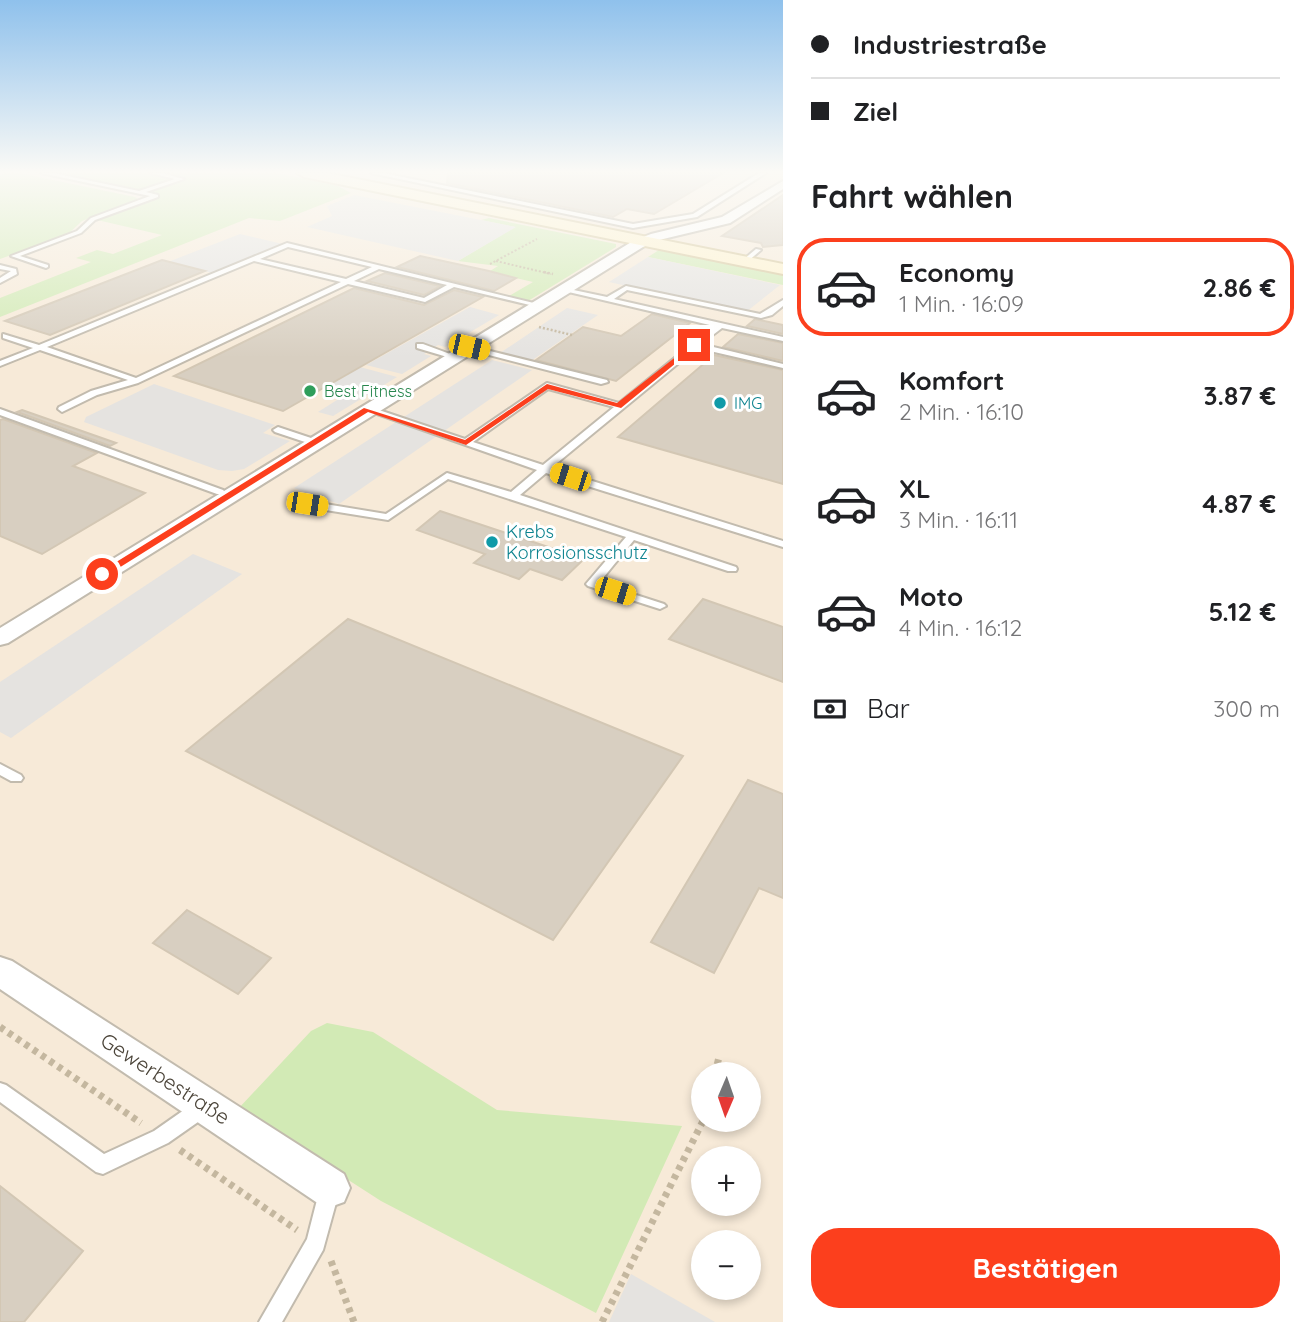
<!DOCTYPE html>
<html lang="de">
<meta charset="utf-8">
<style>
body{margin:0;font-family:Quicksand,sans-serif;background:#f2f2f2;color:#202124;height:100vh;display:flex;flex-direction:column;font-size:26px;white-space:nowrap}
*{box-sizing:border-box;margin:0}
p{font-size:23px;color:#757577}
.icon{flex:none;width:38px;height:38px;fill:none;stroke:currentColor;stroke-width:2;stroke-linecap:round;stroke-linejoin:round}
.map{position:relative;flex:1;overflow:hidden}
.panel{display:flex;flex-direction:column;background:#fff;width:525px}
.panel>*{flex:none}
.guide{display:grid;align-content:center;height:154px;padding:0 28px;background:#fff}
.needle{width:46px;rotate:182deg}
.tools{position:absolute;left:691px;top:1062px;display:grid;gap:14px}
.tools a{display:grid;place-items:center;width:70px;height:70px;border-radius:50%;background:#fff;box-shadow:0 4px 10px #0003;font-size:35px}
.end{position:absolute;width:32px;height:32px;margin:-16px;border:9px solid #fc3f1d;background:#fff;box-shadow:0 0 0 4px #fff}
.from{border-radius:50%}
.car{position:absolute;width:21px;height:42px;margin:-21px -10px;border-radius:9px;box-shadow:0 0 5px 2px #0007;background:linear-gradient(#f5c518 24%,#345 0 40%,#f5c518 0 76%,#345 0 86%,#f5c518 0)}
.guide b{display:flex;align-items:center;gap:24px;height:66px;font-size:26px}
.guide b+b{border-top:2px solid #e0e0e0}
.guide i{width:18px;height:18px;background:#202124}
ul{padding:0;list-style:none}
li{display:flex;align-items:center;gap:21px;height:98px;margin:0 14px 10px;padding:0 14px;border:4px solid transparent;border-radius:28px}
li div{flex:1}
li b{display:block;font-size:26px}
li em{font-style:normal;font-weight:700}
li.active{border-color:#fc3f1d}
li>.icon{width:63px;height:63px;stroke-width:1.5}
h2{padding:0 28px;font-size:32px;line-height:84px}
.pay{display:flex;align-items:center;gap:18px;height:77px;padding:0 28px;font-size:26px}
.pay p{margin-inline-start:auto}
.cta{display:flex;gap:14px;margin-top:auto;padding:14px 28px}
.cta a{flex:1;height:80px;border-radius:28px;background:#fc3f1d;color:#fff;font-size:28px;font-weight:700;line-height:80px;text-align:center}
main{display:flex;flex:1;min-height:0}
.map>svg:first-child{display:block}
.commercial{fill:#f7ead8;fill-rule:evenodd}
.green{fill:#d2eab5}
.parking{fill:#e5e3e0}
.building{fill:#d8cfc1;stroke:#d3c7b4;stroke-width:2}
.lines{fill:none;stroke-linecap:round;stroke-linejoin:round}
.lane-casing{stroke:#c2bbae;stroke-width:4}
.street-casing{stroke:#c2bbae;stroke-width:4}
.secondary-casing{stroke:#d6c79b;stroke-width:4}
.path-far2{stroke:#c4b79f;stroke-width:2;stroke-dasharray:2 2;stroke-linecap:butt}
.path-far1{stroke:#c4b79f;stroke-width:2.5;stroke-dasharray:2 2;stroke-linecap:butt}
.path{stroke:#c4b79f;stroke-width:7;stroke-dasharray:5 5;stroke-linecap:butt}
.lane{fill:#fff;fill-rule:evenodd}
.street{fill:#fff;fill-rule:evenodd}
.secondary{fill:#fff3cd;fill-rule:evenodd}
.route{fill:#fc3f1d}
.leisure-dot{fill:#2e9e5b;stroke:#fff;stroke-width:2.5}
.culture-dot{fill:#0f9aa8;stroke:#fff;stroke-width:2.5}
.labels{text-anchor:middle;stroke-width:6;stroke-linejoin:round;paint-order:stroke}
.far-leisure-label{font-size:16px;fill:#27864d;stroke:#fff;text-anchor:start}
.far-culture-label{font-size:16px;fill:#0d838f;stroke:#fff;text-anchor:start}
.culture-label{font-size:18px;fill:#0d838f;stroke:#fff;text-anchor:start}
.near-street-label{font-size:21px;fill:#4b4439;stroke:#fff}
</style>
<main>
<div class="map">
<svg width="783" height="1322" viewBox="0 0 783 1322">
<rect width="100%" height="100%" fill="#f6f3ec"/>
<!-- commercial -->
<path class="commercial" d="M0 173H783V1322H0ZM704 1074H749V1120H704ZM704 1158H749V1204H704ZM704 1242H749V1288H704Z"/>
<!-- green -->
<g class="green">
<polygon points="5,173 19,173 135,197 139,200 82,221 67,235 0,259 0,175"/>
<polygon points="44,173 277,173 338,186 351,193 280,221 249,218 0,317 0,298 91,262 76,258 97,250 113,254 162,235 93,219 155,196"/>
<polygon points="489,218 616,244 616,247 528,301 509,296 533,282 481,270 490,271 498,266 458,261 515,227 481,220"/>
<polygon points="659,250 783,275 783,285 648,257"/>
<polygon points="327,1023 373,1032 497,1110 682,1126 596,1313 381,1201 238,1109 311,1031"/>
</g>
<!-- parking -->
<g class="parking">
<polygon points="354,195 481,220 516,227 458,261 307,227 332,216 327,206"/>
<polygon points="240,234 287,245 216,274 168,262"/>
<polygon points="648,257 780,285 746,312 609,282"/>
<polygon points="470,307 499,315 445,347 438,345 424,354 431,356 402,374 366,365"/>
<polygon points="567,308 598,315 531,361 500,353"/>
<polygon points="492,360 532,370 339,504 294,488"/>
<polygon points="360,367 397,377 333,416 318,412 345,395 323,388"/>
<polygon points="154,384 275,425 263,433 290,441 244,469 232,471 218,470 84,422 86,417"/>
<polygon points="193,554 242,574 11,738 0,732 0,682"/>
<polygon points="631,1274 715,1322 609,1322"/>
</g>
<!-- building -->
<g class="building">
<polygon points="448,173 723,173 654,214 627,209 613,217 447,183"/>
<polygon points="783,195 783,245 763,247 761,243 722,236"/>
<polygon points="420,256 489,271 516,278 494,291 397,267"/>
<polygon points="162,260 205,271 50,335 5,321"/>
<polygon points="385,273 440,286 424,295 367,281"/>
<polygon points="354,288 424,305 454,290 483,297 283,411 174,376"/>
<polygon points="652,314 690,323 616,381 536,360 583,327 621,336"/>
<polygon points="755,319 783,325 783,334 747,326"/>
<polygon points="738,334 783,343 783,361 723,347"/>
<polygon points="714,355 783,370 783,484 618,437"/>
<polygon points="22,410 116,443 110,446 17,412"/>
<polygon points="3,419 97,453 73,466 145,493 42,554 0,536 0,420"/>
<polygon points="440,511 584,559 562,580 530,569 519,579 474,563 485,554 417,530"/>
<polygon points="703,599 783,627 783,682 669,639"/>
<polygon points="348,619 683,756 553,940 186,751"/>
<polygon points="748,780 783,794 783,898 759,888 714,973 651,942"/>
<polygon points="187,910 271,958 238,994 153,943"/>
<polygon points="0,1186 83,1251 24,1322 0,1322"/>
</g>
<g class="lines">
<!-- lane casing -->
<g class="lane-casing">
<g id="lane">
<polygon points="41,173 53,173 139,191 175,179 151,173 162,173 184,179 146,192 158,195 158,197 95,220 81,233 20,256 48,265 48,267 46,268 11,256 77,231 91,218 150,196"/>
<polygon points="371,173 383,173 633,224 693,214 759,173 766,173 697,217 633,228"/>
<path d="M287 243 542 305 538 307 454 287 425 302 348 284 138 383 97 395 62 412 58 409 59 407 91 391 128 380 40 350 0 366V361L33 348 3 338V334L39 345ZM288 247 372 267 346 279 260 259ZM254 261 341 282 136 378 47 347ZM379 269 447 285 424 298 354 281Z"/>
<polygon points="756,249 761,250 747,262 743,262 743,260"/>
<polygon points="0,265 16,269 17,274 0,283 0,278 11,271 0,269"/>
<path d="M626 286 760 314 783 300V306L772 315 761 318 627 290 614 299 783 337V341L722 328 701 344 783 364V368L697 348 551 468 783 541V547L546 473 520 495 736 567 737 569 736 571H728L634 540 599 583 664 604 666 606 660 609 588 586 586 584 626 537 448 479 388 520 307 507 302 504 307 501 386 514 447 473 511 492 537 470 363 409 370 407 465 439 547 383 619 403 714 326 560 290 564 288 607 297ZM548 389 614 407 543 465 473 442Z"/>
<polygon points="417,344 423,344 458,357 454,359 417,348"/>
<polygon points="466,345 607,380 608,382 601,384 466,349"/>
<polygon points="0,409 223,490 225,492 223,494 217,494 0,415"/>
<polygon points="278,427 317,440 319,442 314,445 275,432 273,430"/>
<polygon points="0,764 21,775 23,778 21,781 11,781 0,775"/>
<polygon points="0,1083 6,1085 104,1154 154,1131 194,1103 201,1100 208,1103 210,1109 208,1115 168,1143 103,1174 96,1172 0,1102"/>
<polygon points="329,1182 336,1185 339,1192 323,1250 282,1322 259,1322 307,1239 319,1192 322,1185"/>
</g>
</g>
<!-- street casing -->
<g class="street-casing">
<g id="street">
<polygon points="783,181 783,189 730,223 659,240 643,247 8,643 0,645 0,628 633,241 651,234 722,217"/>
<polygon points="0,957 12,961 344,1174 350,1188 344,1202 330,1207 316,1202 0,989"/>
</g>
</g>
<!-- secondary casing -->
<g class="secondary-casing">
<polygon id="secondary" points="297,173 327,173 783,264 783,274 304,177"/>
</g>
<!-- path-far2 -->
<g class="path-far2">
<polyline points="496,261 551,274"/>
<polyline points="490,264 537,239"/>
</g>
<!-- path-far1 -->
<g class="path-far1">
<polyline points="544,272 553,274"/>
<polyline points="539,327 572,335"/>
</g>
<!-- path -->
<g class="path">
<polyline points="0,1027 141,1123"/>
<polyline points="715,1074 719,1057"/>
<polyline points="180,1150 297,1230"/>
<polyline points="331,1261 354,1322"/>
<polyline points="602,1322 704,1119"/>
</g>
<!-- lane -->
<use href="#lane" class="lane"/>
<!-- street -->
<use href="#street" class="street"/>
<!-- secondary -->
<use href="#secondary" class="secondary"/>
</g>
<!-- sky -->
<linearGradient id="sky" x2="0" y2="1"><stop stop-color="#8fc1ec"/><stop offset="0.48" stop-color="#fbfaf6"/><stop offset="1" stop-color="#fbfaf6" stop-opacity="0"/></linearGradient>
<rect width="783" height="358" fill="url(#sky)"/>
<!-- route -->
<polygon class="route" points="692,344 698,345 621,408 548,389 466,445 368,412 106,576 97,574 364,408 465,440 547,384 617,403"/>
<!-- markers -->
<circle class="leisure-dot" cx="310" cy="391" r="7"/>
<g class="culture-dot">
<circle cx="720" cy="403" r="7"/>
<circle cx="492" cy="542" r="7"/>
</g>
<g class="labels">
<!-- far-leisure labels -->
<g class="far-leisure-label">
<text x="324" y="397">Best Fitness</text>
</g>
<!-- far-culture labels -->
<g class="far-culture-label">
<text x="734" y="409">IMG</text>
</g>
<!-- culture labels -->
<g class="culture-label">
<text x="506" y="538">Krebs<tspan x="506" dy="21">Korrosionsschutz</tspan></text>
</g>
<!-- near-street labels -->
<g class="near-street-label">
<text transform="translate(165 1079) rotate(33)" y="7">Gewerbestraße</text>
</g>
</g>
</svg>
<div class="tools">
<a><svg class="needle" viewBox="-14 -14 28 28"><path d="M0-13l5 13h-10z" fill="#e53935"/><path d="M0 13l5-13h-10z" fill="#757577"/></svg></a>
<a>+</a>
<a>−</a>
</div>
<i class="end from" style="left:102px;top:574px"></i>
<i class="end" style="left:694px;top:345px"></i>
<i class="car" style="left:469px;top:347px;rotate:103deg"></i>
<i class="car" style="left:570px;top:477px;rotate:288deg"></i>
<i class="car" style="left:307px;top:504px;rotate:99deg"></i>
<i class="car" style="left:615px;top:591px;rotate:108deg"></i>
</div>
<section class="panel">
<div class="guide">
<b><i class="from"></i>Industriestraße</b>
<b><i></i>Ziel</b>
</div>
<h2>Fahrt wählen</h2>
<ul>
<li class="active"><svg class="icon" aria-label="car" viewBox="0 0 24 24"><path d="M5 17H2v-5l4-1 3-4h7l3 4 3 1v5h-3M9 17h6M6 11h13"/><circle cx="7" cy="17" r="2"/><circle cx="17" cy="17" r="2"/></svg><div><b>Economy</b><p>1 Min. · 16:09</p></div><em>2.86 €</em></li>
<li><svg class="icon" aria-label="car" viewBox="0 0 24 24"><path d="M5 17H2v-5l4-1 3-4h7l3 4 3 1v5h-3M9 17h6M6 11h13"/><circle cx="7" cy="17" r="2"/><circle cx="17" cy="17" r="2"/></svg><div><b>Komfort</b><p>2 Min. · 16:10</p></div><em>3.87 €</em></li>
<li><svg class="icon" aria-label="car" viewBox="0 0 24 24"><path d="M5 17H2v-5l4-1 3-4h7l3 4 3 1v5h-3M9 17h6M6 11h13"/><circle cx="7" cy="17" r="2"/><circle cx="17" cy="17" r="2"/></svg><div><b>XL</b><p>3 Min. · 16:11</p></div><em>4.87 €</em></li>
<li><svg class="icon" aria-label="car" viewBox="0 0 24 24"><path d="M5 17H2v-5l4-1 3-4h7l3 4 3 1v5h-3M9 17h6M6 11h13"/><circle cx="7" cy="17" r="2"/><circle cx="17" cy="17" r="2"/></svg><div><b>Moto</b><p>4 Min. · 16:12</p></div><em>5.12 €</em></li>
</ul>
<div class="pay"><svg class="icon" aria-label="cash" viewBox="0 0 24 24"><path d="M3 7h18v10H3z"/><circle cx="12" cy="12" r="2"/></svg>Bar<p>300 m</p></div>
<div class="cta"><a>Bestätigen</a></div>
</section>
</main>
